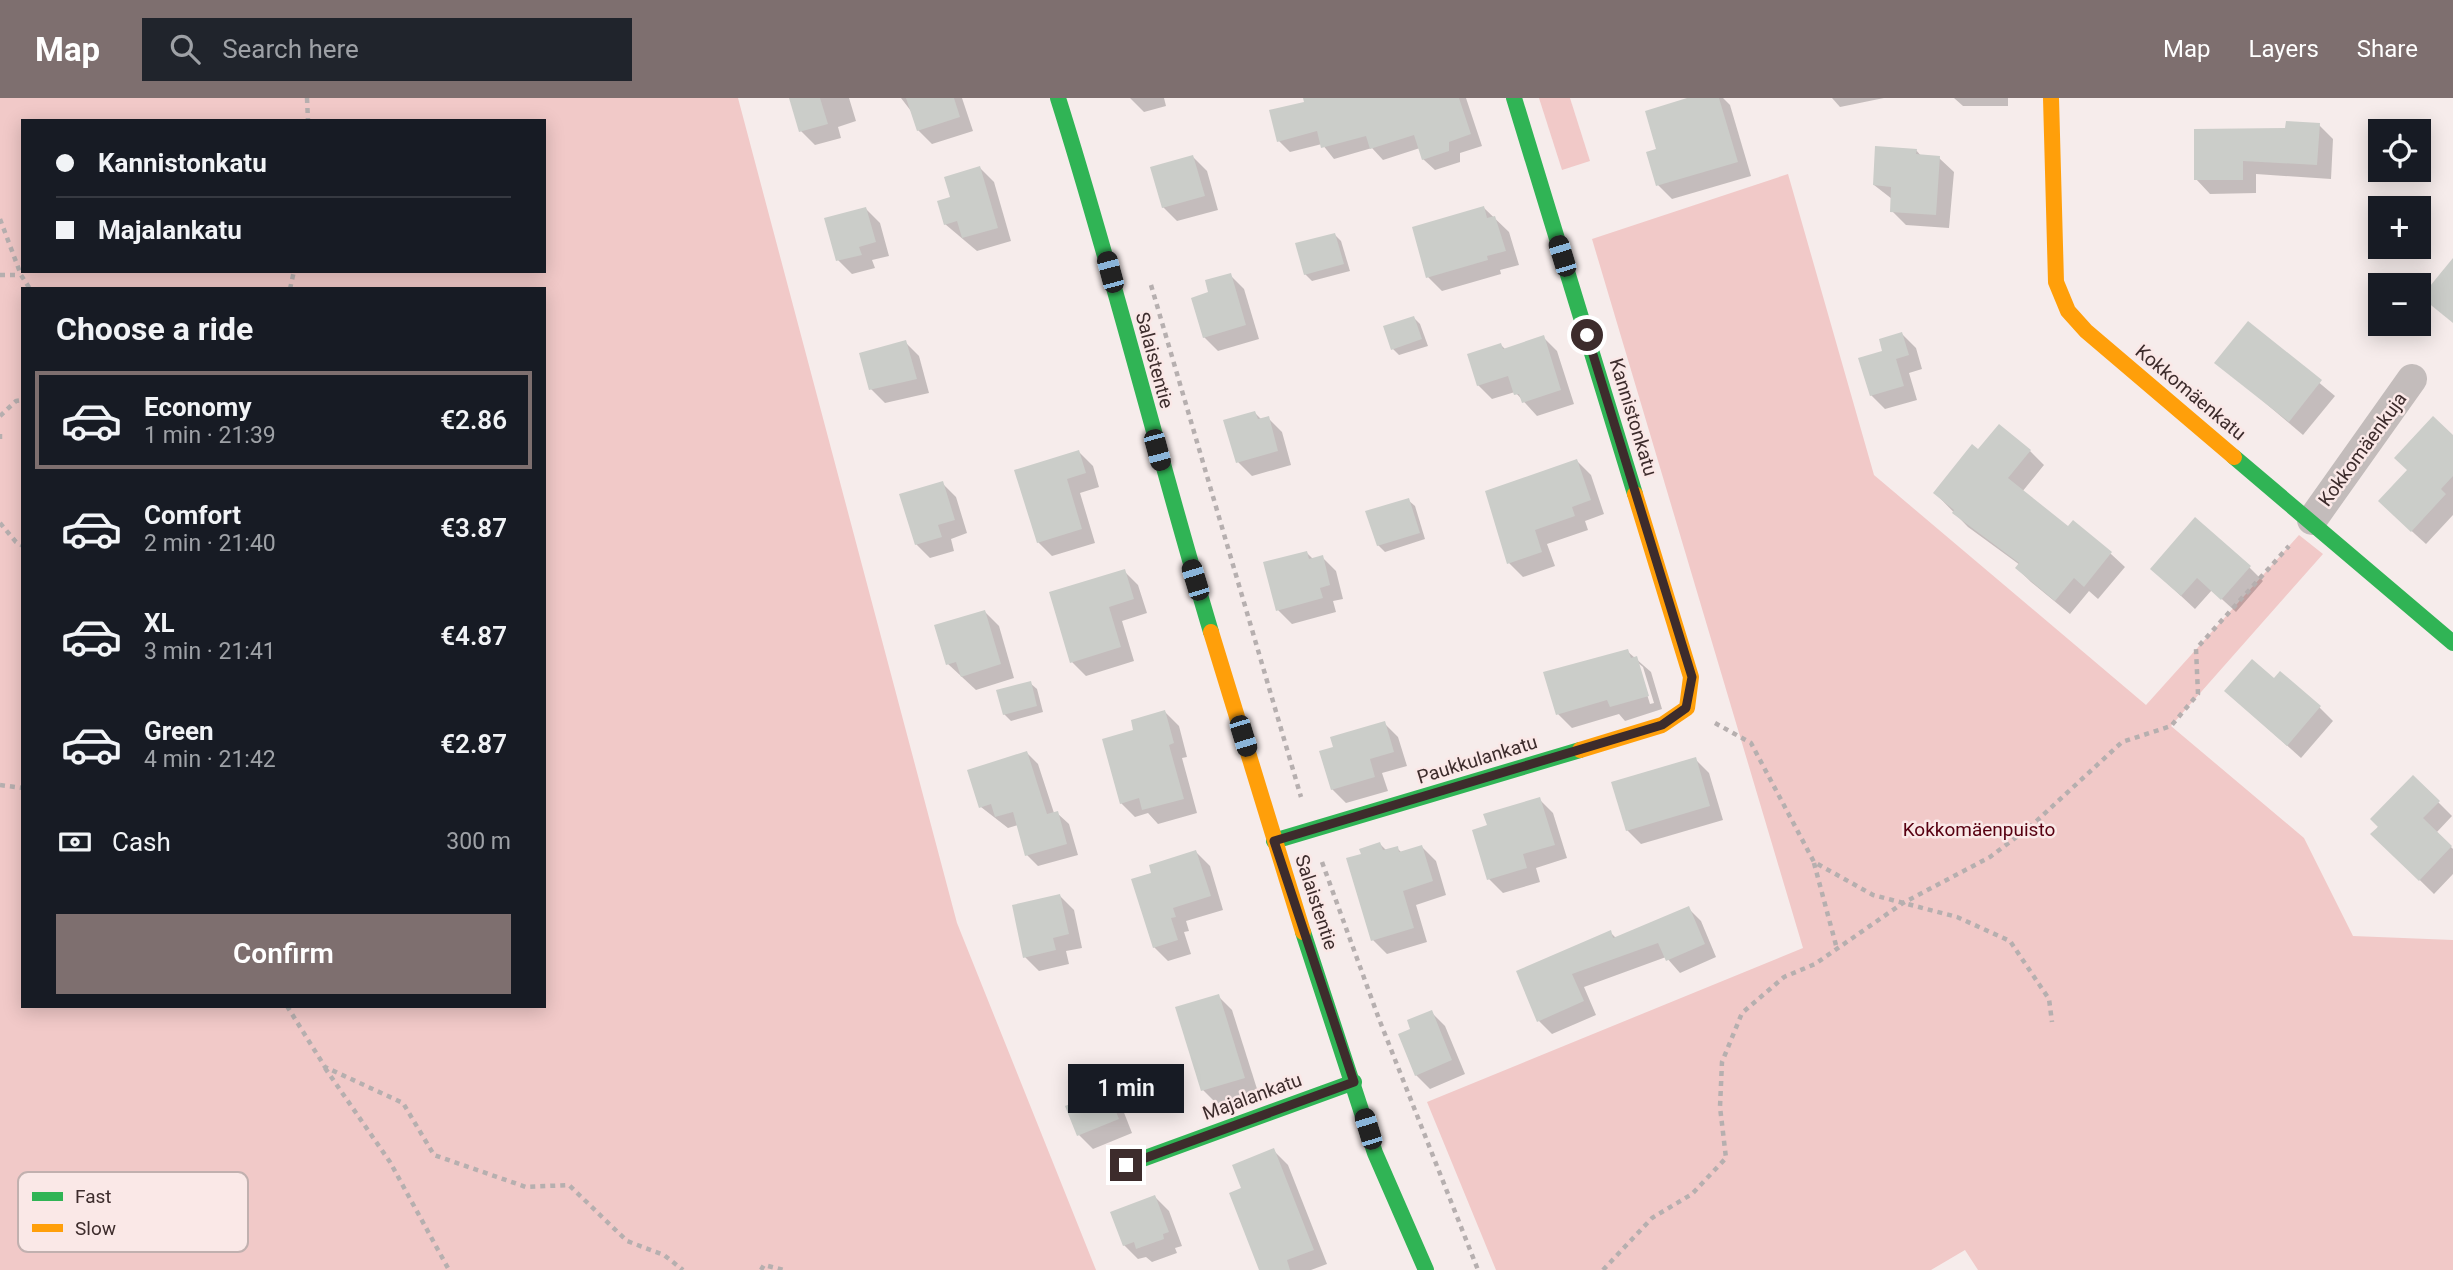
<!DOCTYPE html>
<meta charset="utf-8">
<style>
body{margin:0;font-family:Roboto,sans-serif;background:#20242c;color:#f1f3f6;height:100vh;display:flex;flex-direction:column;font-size:26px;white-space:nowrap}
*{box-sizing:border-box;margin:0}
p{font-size:23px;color:#9ea1a6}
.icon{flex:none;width:38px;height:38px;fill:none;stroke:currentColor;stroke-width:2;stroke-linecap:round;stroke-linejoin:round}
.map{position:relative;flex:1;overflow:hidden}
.sheet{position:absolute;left:21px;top:189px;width:525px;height:721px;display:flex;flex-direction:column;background:#171b24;border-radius:0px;box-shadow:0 4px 18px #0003}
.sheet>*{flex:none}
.guide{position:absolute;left:21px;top:21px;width:525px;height:154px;border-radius:0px;box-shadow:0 4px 18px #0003;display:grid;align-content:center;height:154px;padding:0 35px;background:#171b24}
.controls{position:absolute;left:2368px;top:21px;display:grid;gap:14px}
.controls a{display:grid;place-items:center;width:63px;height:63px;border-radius:0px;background:#171b24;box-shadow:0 4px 18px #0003;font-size:35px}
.end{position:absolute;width:32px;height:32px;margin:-16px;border:9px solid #3d2c2c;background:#fff;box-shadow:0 0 0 4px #fff}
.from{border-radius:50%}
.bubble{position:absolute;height:49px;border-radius:0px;background:#171b24;box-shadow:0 4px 18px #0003;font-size:23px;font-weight:600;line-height:49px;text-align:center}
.car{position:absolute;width:21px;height:42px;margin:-21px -10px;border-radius:9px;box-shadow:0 0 5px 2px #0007;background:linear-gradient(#222 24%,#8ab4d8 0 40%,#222 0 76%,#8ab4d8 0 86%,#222 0)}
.guide b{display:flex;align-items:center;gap:24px;height:66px;font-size:26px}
.guide b+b{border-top:2px solid #363941}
.guide i{width:18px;height:18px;background:#f1f3f6}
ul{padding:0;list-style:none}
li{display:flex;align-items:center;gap:21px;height:98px;margin:0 14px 10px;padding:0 21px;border:4px solid transparent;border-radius:0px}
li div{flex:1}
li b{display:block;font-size:26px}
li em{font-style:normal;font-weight:600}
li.active{border-color:#7e6f6f}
li>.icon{width:63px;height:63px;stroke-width:1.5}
h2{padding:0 35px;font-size:32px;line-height:84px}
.pay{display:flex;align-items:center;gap:18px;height:77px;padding:0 35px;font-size:26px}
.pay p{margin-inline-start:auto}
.button{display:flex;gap:14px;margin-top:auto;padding:14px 35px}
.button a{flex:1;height:80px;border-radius:0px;background:#7e6f6f;color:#fff;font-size:28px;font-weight:600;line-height:80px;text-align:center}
header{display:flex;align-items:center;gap:42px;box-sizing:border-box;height:98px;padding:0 35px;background:#7e6f6f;color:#fff}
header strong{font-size:33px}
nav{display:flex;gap:38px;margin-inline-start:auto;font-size:24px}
.search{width:490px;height:63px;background:#20242c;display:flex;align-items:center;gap:18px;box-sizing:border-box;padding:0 24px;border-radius:0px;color:#9ea1a6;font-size:26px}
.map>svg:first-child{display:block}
.green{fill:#f1c9c8;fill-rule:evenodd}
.shadow{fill:#0003;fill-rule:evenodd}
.building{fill:#cbcdc9}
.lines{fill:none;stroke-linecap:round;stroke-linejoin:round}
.path{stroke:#b6afaf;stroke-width:4.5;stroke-dasharray:5 5;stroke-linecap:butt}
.street{stroke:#c3bcbb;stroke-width:30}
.fast{stroke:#30b455;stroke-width:16}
.slow{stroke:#ff9f0a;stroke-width:16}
.route{stroke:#3d2c2c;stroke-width:9}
.labels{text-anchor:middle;stroke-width:5;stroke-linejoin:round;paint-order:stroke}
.street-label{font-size:19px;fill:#3d2c2c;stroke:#fae8e7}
.park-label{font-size:19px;fill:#570011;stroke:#fae8e7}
.key{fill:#fae8e7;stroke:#c1b0af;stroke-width:2}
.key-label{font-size:19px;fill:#3d2c2c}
</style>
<header>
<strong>Map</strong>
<div class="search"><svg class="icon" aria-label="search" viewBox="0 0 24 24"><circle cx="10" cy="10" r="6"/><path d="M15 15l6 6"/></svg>Search here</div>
<nav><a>Map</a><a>Layers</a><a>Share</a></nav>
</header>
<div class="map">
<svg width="2453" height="1172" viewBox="0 0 2453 1172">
<rect width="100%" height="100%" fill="#f6eceb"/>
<!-- green -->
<g class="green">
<path d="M0 0H738L957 825 1096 1172H0ZM23 23H544V173H23ZM23 191H544V908H23Z"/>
<polygon points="1539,0 1570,0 1590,63 1562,72"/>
<polygon points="1788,76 1874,377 2146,607 2299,437 2323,456 2171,628 2304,740 2353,838 2453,842 2453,1172 1978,1172 1965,1152 1931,1172 1496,1172 1427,1004 1803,850 1592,141"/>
</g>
<!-- shadow -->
<g class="shadow">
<polygon points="791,0 849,0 856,23 838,29 841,40 815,47 801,33"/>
<polygon points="901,0 962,0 973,33 932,46 918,32 914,17"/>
<polygon points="1130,0 1164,0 1166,8 1144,14"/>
<polygon points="1305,0 1466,0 1482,48 1460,55 1460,64 1435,72 1423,61 1420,50 1383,62 1372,50 1334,61 1322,46 1290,54 1279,43 1306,5"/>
<polygon points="1693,0 1723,0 1730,7 1751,78 1672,101 1658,87"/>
<polygon points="1832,0 1884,0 1840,9"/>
<polygon points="1954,0 2008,0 2008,8 1963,8"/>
<polygon points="2319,27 2333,41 2331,81 2256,76 2256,95 2210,96 2196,81 2287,32"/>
<polygon points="1916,52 1922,59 1939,60 1954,74 1949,130 1906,127 1892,113 1892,101 1874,87"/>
<polygon points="1193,59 1207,73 1218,112 1177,123 1163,109"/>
<polygon points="980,70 994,84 1011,143 977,153 945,126 952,101"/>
<polygon points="1484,110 1509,134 1519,167 1500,172 1501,176 1442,193 1428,179"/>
<polygon points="866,111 880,125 889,158 872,162 875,170 852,176 838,162"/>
<polygon points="1335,137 1341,143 1350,173 1312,183 1305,176"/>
<polygon points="1230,177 1244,191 1259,241 1218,253 1204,239 1211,196"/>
<polygon points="1414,220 1420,226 1428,248 1399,257 1393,251"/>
<polygon points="2248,225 2335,298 2303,337 2217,264"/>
<polygon points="1902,236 1916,250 1922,271 1909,275 1917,302 1885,311 1871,297 1885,254"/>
<polygon points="1543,239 1557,253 1574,306 1537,318 1515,294 1492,301 1478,287 1501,247 1506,252"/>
<polygon points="905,244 919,258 929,295 885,305 871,291"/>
<polygon points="1255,315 1262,322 1268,320 1282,334 1291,367 1252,378 1238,364"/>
<polygon points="2453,339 2453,417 2426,446 2394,417"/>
<polygon points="2030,353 2044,367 2022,394 2068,431 2111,456 2125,469 2098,501 2089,493 2070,516 2031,484 2017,470 2020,467 1968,429 1935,395 1979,354"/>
<polygon points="1079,354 1093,368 1099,389 1080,395 1095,445 1052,458 1038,444"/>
<polygon points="1577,363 1591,377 1604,416 1585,423 1588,432 1547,446 1555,468 1523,479 1509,465"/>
<polygon points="942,385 956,399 967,435 951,441 954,453 930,460 916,446"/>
<polygon points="1408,402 1415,408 1425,441 1385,454 1378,447"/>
<polygon points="1307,455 1314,462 1322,459 1336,473 1343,501 1333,503 1336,514 1292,526 1278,512"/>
<polygon points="2249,469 2263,483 2236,514 2212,492 2195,511 2166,484"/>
<polygon points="1124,473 1138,487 1147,515 1122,523 1134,563 1086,578 1072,564"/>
<polygon points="985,514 999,528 1014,580 976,592 948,566"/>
<path d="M1627 553 1651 574 1662 611 1625 623 1619 616 1572 630 1558 616ZM1637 564 1643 569 1654 605 1650 606Z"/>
<polygon points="2275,583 2319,609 2333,623 2301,660 2226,593"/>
<polygon points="1030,585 1037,591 1043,614 1011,623 1004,616"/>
<polygon points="1165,614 1179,628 1187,659 1182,660 1197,715 1158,726 1148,715 1135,719 1121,705 1136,633"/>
<polygon points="1384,625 1398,639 1407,668 1382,675 1388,693 1346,705 1332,691 1335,650"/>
<polygon points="1027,655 1038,666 1054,715 1057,715 1069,726 1078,757 1038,768 1027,757 1018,727 1008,730 981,709"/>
<polygon points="1695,661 1709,675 1723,722 1641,746 1627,732"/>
<polygon points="2413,679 2452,718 2436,735 2453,751 2453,776 2434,796 2373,736"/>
<polygon points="1539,701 1553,715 1567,760 1536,770 1540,784 1503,795 1489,781 1489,728"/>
<polygon points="1380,746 1387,753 1397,750 1402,755 1422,749 1436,763 1446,797 1416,807 1427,844 1387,856 1373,842 1363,757"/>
<polygon points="1196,754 1210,768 1223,812 1186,823 1189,833 1184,834 1191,856 1168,863 1154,849 1153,776"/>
<polygon points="1060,798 1074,812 1082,850 1066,853 1069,866 1039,873 1025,859"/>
<polygon points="1688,810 1701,823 1716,859 1680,875 1666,859 1584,889 1596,917 1552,936 1539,923 1518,874 1610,834 1616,840"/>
<polygon points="1218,898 1232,912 1258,994 1217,1006 1203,992"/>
<polygon points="1431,914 1445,928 1465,976 1430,991 1416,977 1413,932"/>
<polygon points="1107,993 1121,1007 1132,1035 1093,1051 1079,1037"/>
<polygon points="1274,1053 1288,1067 1327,1166 1311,1172 1261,1172 1243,1091"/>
<polygon points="1155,1099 1169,1113 1182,1148 1175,1150 1177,1155 1152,1164 1146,1159 1138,1161 1124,1147"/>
</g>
<!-- building -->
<g class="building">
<polygon points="789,0 820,0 828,26 799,34"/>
<polygon points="906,0 954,0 960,19 917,33"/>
<polygon points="1303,0 1459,0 1471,36 1449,44 1449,53 1422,62 1414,37 1370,51 1366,38 1321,50 1317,33 1277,44 1269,12 1304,4"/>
<polygon points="1687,0 1719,0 1738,64 1656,88 1646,54 1656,51 1645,13"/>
<polygon points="2286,23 2320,25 2317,67 2243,63 2243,82 2194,82 2194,31 2285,30"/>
<polygon points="1875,48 1917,51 1916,56 1940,58 1936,117 1890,114 1891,89 1873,87"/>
<polygon points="1193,57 1205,98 1162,110 1150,69"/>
<polygon points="980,68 998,130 962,140 957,123 944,127 937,103 950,99 944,79"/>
<polygon points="1484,108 1487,120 1495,118 1506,153 1487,158 1488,162 1426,180 1412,129"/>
<polygon points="866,109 876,144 859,149 862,157 836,163 824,120"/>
<polygon points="1335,135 1344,166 1304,177 1295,145"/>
<polygon points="2453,160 2453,225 2421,199"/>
<polygon points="1231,175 1246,227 1203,240 1191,200 1208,194 1205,182"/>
<polygon points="1414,218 1422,241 1391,252 1383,228"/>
<polygon points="2248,223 2322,282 2289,324 2214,265"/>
<polygon points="1902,234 1909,257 1896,261 1904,288 1870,298 1858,260 1882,253 1879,241"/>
<polygon points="1544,237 1561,292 1522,305 1519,296 1514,297 1508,278 1477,288 1467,256 1501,245 1503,251"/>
<polygon points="906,242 917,281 869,292 859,255"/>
<polygon points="1255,313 1258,321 1269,318 1278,353 1236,365 1223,322"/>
<polygon points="2433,318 2453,337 2453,378 2441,391 2446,396 2411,434 2378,403 2407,372 2394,360"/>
<polygon points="1999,326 2031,352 2008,380 2068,428 2073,422 2112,454 2084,489 2074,480 2055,503 2015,470 2019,465 1952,415 1954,412 1933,395 1972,346 1978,351"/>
<polygon points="1079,352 1086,375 1067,381 1082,431 1037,445 1014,372"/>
<polygon points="1577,361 1591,402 1572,409 1575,418 1535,432 1542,454 1507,466 1485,393"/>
<polygon points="943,383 955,422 938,427 942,439 915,447 899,396"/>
<polygon points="1409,400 1420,435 1377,448 1365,413"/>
<polygon points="2195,419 2251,468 2221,502 2197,480 2181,498 2150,471"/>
<polygon points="1307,453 1309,461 1323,457 1330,487 1320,490 1323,500 1276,513 1263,464"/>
<polygon points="1125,471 1134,501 1109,509 1121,549 1070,565 1049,494"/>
<polygon points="985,512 1001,566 961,579 956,564 946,567 934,527"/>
<polygon points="1628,551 1631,560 1637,558 1649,598 1610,609 1607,602 1556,617 1543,574"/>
<polygon points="2252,561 2274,580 2280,573 2321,608 2287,648 2224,593"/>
<polygon points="1031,583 1037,608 1003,617 996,592"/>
<polygon points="1165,612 1174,645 1169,647 1184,701 1142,712 1139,700 1120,706 1102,641 1133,632 1131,622"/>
<polygon points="1385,623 1394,654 1370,661 1375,679 1331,692 1319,653 1333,649 1330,639"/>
<polygon points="1027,653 1047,716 1058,713 1067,746 1025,758 1013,714 995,719 991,706 979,710 967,672"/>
<polygon points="1696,659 1710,708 1626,733 1611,684"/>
<polygon points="2413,677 2440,703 2423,720 2452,748 2419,783 2370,736 2378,729 2370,721"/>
<polygon points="1540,699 1555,747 1523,756 1527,770 1487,782 1472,732 1487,727 1483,716"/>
<polygon points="1380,744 1383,752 1398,748 1399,754 1422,747 1433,783 1403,793 1414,830 1371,843 1346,760 1361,756 1359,751"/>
<polygon points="1196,752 1211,798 1173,810 1176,819 1171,820 1178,842 1153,850 1131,781 1151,775 1149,767"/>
<polygon points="1060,796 1069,836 1053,840 1056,852 1023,860 1012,807"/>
<polygon points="1689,808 1705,846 1666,863 1658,845 1572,876 1584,903 1537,924 1516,873 1611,832 1613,840"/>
<polygon points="1219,896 1245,980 1201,993 1175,909"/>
<polygon points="1432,912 1452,962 1415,978 1398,936 1410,931 1407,922"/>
<polygon points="1107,991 1119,1021 1077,1038 1065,1008"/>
<polygon points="1274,1050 1314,1152 1287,1162 1290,1172 1259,1172 1229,1095 1241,1090 1232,1067"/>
<polygon points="1155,1097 1169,1134 1163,1136 1164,1141 1136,1151 1134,1144 1123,1148 1110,1114"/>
</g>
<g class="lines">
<!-- path -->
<g class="path">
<polyline points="307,0 308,23"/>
<polyline points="0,121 21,177 30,191"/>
<polyline points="0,177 20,177"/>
<polyline points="1151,187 1301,699"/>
<polyline points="290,191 294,173"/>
<polyline points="0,318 16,303 23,302"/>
<polyline points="0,336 0,345"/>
<polyline points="0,425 16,444 23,448"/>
<polyline points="1715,625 1751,645 1814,764 1873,797 1957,819 2010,843 2049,901 2052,924"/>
<polyline points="0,687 23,690"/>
<polyline points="1322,764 1379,921 1478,1172"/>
<polyline points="1814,765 1837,851"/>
<polyline points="287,908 325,969 403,1005 434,1057 526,1089 569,1087 627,1143 664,1157 683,1172"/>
<polyline points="325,970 390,1064 449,1172"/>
<polyline points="761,1172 764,1167 784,1172"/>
<polyline points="1603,1172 1652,1120 1692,1096 1726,1060 1720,1009 1722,964 1742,915 1784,879 1815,866 1903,805 1990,759 2030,729 2122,644 2171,628 2198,596 2196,551 2289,448"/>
</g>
<!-- street -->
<polyline class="street" points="2312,422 2412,281"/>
<!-- fast -->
<g class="fast">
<path d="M1058 0C1114 177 1158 357 1211 534"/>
<polyline points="1514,0 1635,396"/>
<polyline points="2234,359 2453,545"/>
<polyline points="1274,743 1580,652"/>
<polyline points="1303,834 1375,1055 1426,1172"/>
<polyline points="1126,1067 1354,984"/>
</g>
<!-- slow -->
<g class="slow">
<polyline points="2051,0 2056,184 2068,213 2086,233 2234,359"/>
<polyline points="1211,534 1303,834"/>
<polyline points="1580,652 1662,627 1687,610 1691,579 1635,396"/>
</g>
</g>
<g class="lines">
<!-- route -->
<polyline class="route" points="1126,1067 1354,984 1274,743 1662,627 1686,610 1692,579 1587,237"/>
</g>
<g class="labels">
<!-- street labels -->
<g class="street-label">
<text transform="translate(1155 262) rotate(75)" y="7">Salaistentie</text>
<text transform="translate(2191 294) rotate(40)" y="7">Kokkomäenkatu</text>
<text transform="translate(1634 319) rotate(73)" y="7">Kannistonkatu</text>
<text transform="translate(2362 351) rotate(-54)" y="7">Kokkomäenkuja</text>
<text transform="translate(1477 661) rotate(-17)" y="7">Paukkulankatu</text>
<text transform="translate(1317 804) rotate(72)" y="7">Salaistentie</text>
<text transform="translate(1252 998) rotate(-20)" y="7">Majalankatu</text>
</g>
<!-- park labels -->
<g class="park-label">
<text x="1979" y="738">Kokkomäenpuisto</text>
</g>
</g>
<!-- legend -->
<rect x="18" y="1074" width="230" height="80" rx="10" class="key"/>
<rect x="32" y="1094" width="31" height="9" fill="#30b455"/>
<rect x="32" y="1126" width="31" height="8" fill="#ff9f0a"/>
<g class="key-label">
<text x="75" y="1105">Fast</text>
<text x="75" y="1137">Slow</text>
</g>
</svg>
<div class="controls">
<a><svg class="icon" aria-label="locate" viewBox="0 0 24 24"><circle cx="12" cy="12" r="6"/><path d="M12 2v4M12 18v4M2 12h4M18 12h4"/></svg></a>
<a>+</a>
<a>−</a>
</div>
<i class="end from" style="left:1587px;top:237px"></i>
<i class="end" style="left:1126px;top:1067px"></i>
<div class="bubble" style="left:1068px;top:966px;width:116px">1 min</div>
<i class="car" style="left:1562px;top:158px;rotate:343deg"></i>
<i class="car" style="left:1110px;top:174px;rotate:345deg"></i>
<i class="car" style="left:1157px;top:352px;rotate:165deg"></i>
<i class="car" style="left:1195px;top:482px;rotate:343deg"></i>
<i class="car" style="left:1243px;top:638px;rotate:163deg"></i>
<i class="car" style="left:1368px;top:1031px;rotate:343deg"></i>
<div class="guide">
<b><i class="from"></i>Kannistonkatu</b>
<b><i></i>Majalankatu</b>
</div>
<section class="sheet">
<h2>Choose a ride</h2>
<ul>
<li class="active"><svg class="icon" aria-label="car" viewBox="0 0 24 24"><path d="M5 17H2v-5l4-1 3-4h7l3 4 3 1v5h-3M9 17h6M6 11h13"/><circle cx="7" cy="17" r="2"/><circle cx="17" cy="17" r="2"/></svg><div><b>Economy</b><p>1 min · 21:39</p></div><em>€2.86</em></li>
<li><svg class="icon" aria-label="car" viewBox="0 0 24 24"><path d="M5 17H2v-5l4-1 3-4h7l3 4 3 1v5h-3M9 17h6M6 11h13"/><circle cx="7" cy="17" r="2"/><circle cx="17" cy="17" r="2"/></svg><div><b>Comfort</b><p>2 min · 21:40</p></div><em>€3.87</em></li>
<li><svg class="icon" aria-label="car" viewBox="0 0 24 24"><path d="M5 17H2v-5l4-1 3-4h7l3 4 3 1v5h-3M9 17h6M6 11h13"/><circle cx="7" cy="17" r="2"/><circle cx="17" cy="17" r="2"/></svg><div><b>XL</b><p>3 min · 21:41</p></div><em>€4.87</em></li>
<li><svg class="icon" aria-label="car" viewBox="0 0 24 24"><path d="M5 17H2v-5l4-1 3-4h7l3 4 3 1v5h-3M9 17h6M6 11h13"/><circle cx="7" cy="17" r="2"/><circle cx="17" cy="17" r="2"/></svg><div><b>Green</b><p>4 min · 21:42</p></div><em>€2.87</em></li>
</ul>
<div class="pay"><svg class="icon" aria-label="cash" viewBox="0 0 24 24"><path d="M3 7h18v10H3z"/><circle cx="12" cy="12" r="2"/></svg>Cash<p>300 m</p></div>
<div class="button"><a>Confirm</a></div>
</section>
</div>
